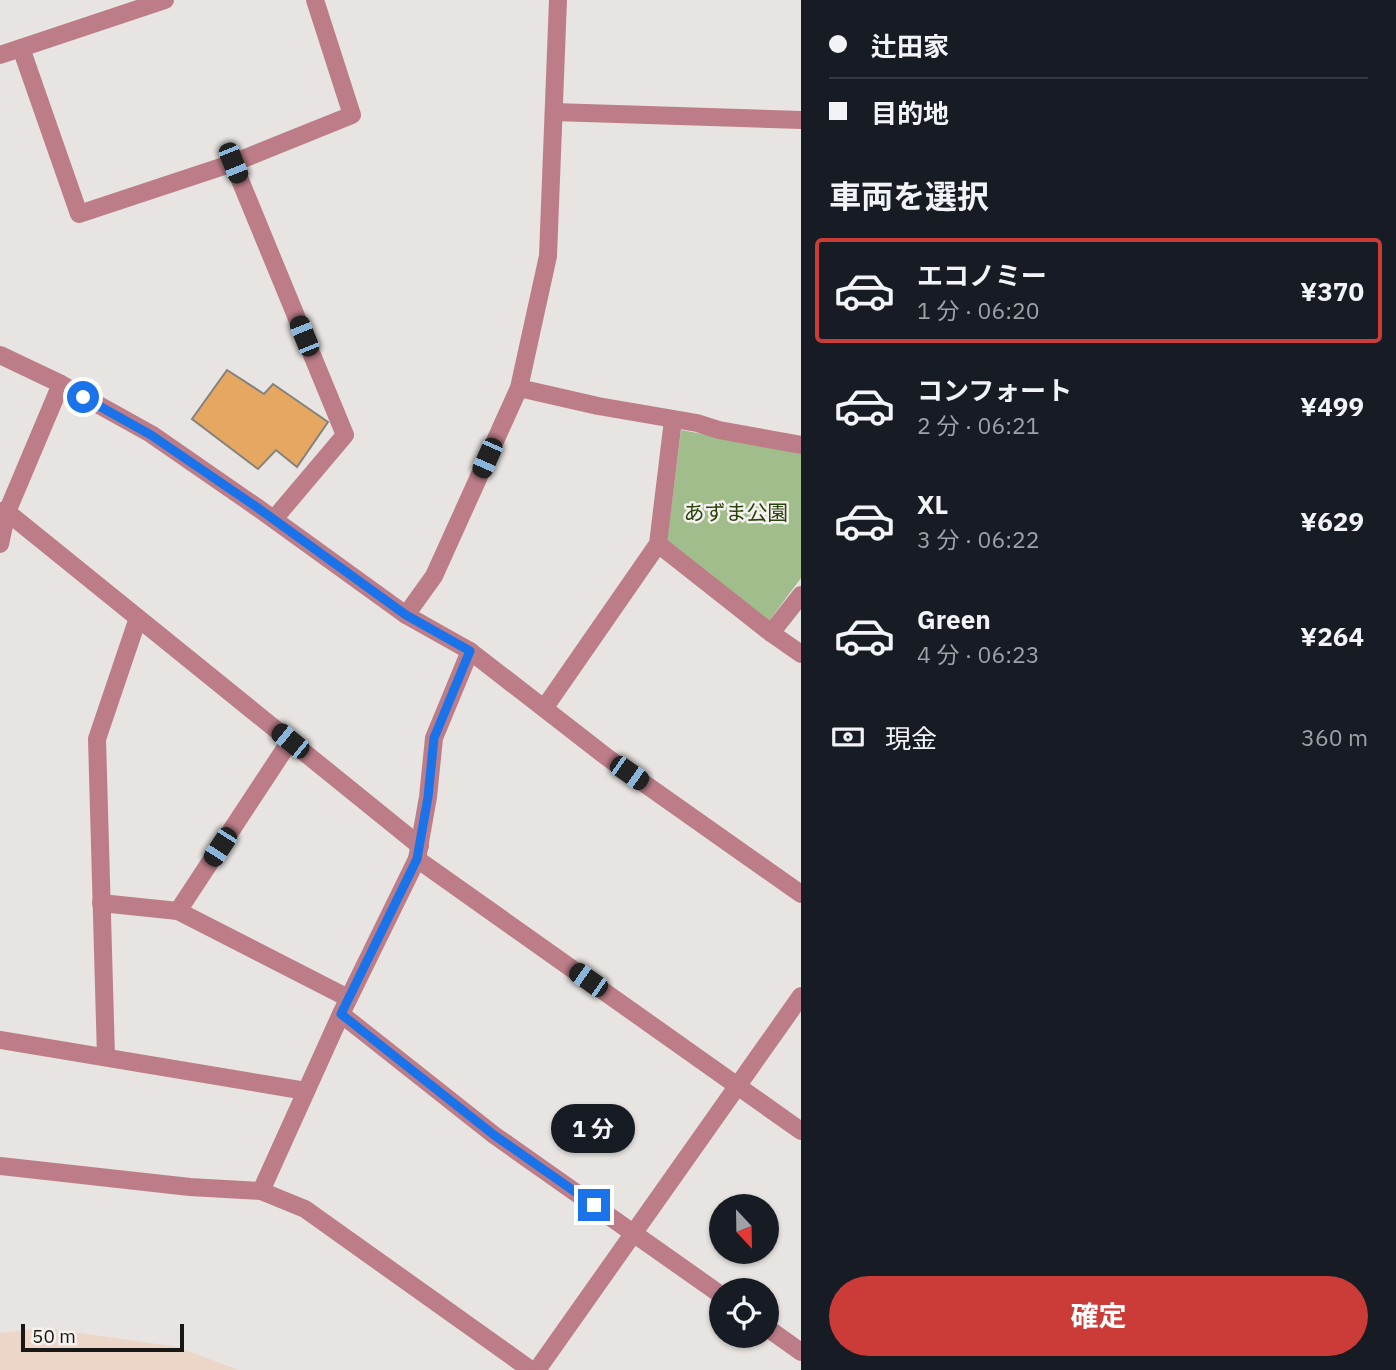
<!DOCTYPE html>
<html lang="ja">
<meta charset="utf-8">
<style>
body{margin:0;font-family:"IBM Plex Sans","Noto Sans JP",sans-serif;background:#20242c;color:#f1f3f6;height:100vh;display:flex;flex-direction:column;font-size:26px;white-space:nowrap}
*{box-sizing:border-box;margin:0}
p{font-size:23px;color:#9ea1a6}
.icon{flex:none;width:38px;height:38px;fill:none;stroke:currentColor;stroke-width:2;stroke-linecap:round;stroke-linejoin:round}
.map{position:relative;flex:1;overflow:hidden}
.side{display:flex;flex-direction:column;background:#171b24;width:595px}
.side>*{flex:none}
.banner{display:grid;align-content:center;height:154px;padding:0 28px;background:#171b24}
.needle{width:46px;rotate:158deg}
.fabs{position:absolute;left:709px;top:1194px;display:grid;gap:14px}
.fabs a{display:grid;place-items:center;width:70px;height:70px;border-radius:50%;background:#171b24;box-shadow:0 2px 5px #0004;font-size:35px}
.scale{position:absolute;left:21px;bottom:18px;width:163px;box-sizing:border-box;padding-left:7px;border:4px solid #181716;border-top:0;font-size:19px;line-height:24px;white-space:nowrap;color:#181716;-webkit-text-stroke:5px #f4f1ee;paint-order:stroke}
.end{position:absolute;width:32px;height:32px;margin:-16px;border:9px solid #1a73e8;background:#fff;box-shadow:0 0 0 4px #fff}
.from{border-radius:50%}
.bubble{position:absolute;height:49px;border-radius:24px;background:#171b24;box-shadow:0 2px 5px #0004;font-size:23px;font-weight:700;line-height:49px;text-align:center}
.car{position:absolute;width:21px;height:42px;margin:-21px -10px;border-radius:9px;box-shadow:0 0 5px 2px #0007;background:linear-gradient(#222 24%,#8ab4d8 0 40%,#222 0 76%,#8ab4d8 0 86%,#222 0)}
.banner b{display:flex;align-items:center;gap:24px;height:66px;font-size:26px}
.banner b+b{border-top:2px solid #363941}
.banner i{width:18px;height:18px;background:#f1f3f6}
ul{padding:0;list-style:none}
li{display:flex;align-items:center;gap:21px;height:105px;margin:0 14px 10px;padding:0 14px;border:4px solid transparent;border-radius:7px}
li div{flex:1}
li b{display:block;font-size:26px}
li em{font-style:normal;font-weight:700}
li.current{border-color:#cb3c38}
li>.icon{width:63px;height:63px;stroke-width:1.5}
h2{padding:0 28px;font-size:32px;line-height:84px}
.pay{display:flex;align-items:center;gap:18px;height:77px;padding:0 28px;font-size:26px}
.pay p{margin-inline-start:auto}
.cta{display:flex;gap:14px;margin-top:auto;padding:14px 28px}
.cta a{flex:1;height:80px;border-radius:42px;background:#cb3c38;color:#fff;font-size:28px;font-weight:700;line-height:80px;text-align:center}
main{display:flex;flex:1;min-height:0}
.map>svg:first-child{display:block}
.education{fill:#ebd6c8}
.green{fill:#a0bd8b}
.building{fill:#e6a861;stroke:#84827f;stroke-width:2}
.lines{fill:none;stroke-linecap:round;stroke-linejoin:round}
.minor{stroke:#bc7d89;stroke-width:18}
.tertiary{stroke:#bc7d89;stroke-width:18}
.route{stroke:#1a73e8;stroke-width:9}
.labels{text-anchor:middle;stroke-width:5;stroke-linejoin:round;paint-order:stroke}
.park-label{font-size:21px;fill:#29440d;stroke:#f4f1ee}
</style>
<main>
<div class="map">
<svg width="801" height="1370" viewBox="0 0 801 1370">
<rect width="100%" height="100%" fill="#e7e4e1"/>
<!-- education -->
<polygon class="education" points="44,1328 178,1347 238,1370 0,1370 0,1333"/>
<!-- green -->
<polygon class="green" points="681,430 801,452 801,578 769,621 667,541"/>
<!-- building -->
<polygon class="building" points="227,370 264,394 273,384 328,422 297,467 276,450 258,469 192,419"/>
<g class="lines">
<!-- minor -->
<g class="minor">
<polyline points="21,48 79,214 233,163"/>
<polyline points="0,55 165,0"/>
<polyline points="554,112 801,120"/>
<polyline points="519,388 598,406 697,423 719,430 801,445"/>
<polyline points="0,511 7,512 420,846"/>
<polyline points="274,519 345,435 233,163 352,115 315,0"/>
<polyline points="0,544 7,512 61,384"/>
<polyline points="658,544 771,633 801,654"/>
<polyline points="406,615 434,576 519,388 548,256 558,0"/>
<polyline points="771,633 801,595"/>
<polyline points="545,707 658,544 673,420"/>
<polyline points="417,859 801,1131"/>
<polyline points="101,903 178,911 348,998"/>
<polyline points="178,911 290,741"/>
<polyline points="341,1014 494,1135 721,1295"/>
<polyline points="0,1040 306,1091"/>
<polyline points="106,1057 97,739 138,618"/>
<polyline points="0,1166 190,1187 261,1191 305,1209 531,1370"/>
<polyline points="261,1191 341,1014 417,859 428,797 434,738 470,651"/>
<polyline points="766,1327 801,1352"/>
</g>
<!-- tertiary -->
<g class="tertiary">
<polyline points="0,355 61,384 151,434 258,508 406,615 470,651 608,758 801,894"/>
<polyline points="537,1370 801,996"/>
</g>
</g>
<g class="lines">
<!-- route -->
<polyline class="route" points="83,397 151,435 258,508 406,615 470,651 434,738 428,797 417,859 341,1014 494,1135 594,1205"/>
</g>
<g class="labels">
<!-- park labels -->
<g class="park-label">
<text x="736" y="520">あずま公園</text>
</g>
</g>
</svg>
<div class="fabs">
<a><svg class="needle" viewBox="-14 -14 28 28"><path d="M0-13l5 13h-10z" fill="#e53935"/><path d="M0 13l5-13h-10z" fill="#9ea1a6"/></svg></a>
<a><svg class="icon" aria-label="locate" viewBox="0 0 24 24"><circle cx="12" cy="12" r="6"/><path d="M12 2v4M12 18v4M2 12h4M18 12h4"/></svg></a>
</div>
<div class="scale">50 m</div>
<i class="end from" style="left:83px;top:397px"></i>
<i class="end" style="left:594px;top:1205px"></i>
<div class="bubble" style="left:551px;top:1104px;width:84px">1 分</div>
<i class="car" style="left:233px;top:163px;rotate:158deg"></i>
<i class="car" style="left:304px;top:336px;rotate:338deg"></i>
<i class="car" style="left:487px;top:458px;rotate:204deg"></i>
<i class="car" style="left:290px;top:741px;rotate:309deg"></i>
<i class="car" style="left:629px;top:773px;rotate:125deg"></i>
<i class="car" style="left:220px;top:847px;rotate:213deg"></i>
<i class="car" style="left:588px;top:980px;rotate:305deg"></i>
</div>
<section class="side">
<div class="banner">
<b><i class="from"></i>辻田家</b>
<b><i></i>目的地</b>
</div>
<h2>車両を選択</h2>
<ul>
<li class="current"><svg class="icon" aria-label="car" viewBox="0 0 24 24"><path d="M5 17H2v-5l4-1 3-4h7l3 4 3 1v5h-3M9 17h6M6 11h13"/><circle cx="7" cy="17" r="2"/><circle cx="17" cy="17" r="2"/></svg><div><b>エコノミー</b><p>1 分 · 06:20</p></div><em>¥370</em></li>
<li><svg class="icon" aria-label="car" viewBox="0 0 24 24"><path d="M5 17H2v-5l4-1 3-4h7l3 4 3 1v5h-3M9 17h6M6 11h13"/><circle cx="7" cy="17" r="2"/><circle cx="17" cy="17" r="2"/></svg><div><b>コンフォート</b><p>2 分 · 06:21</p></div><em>¥499</em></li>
<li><svg class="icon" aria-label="car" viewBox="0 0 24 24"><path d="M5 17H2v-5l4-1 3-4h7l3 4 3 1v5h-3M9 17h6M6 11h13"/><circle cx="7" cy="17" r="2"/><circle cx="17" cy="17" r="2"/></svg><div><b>XL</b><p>3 分 · 06:22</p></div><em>¥629</em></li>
<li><svg class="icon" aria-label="car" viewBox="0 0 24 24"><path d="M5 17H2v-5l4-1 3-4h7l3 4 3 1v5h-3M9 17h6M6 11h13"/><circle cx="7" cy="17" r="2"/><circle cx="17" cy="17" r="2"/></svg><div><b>Green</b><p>4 分 · 06:23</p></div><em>¥264</em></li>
</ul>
<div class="pay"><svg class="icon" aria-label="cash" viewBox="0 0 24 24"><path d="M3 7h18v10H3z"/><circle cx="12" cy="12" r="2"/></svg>現金<p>360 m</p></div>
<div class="cta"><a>確定</a></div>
</section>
</main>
